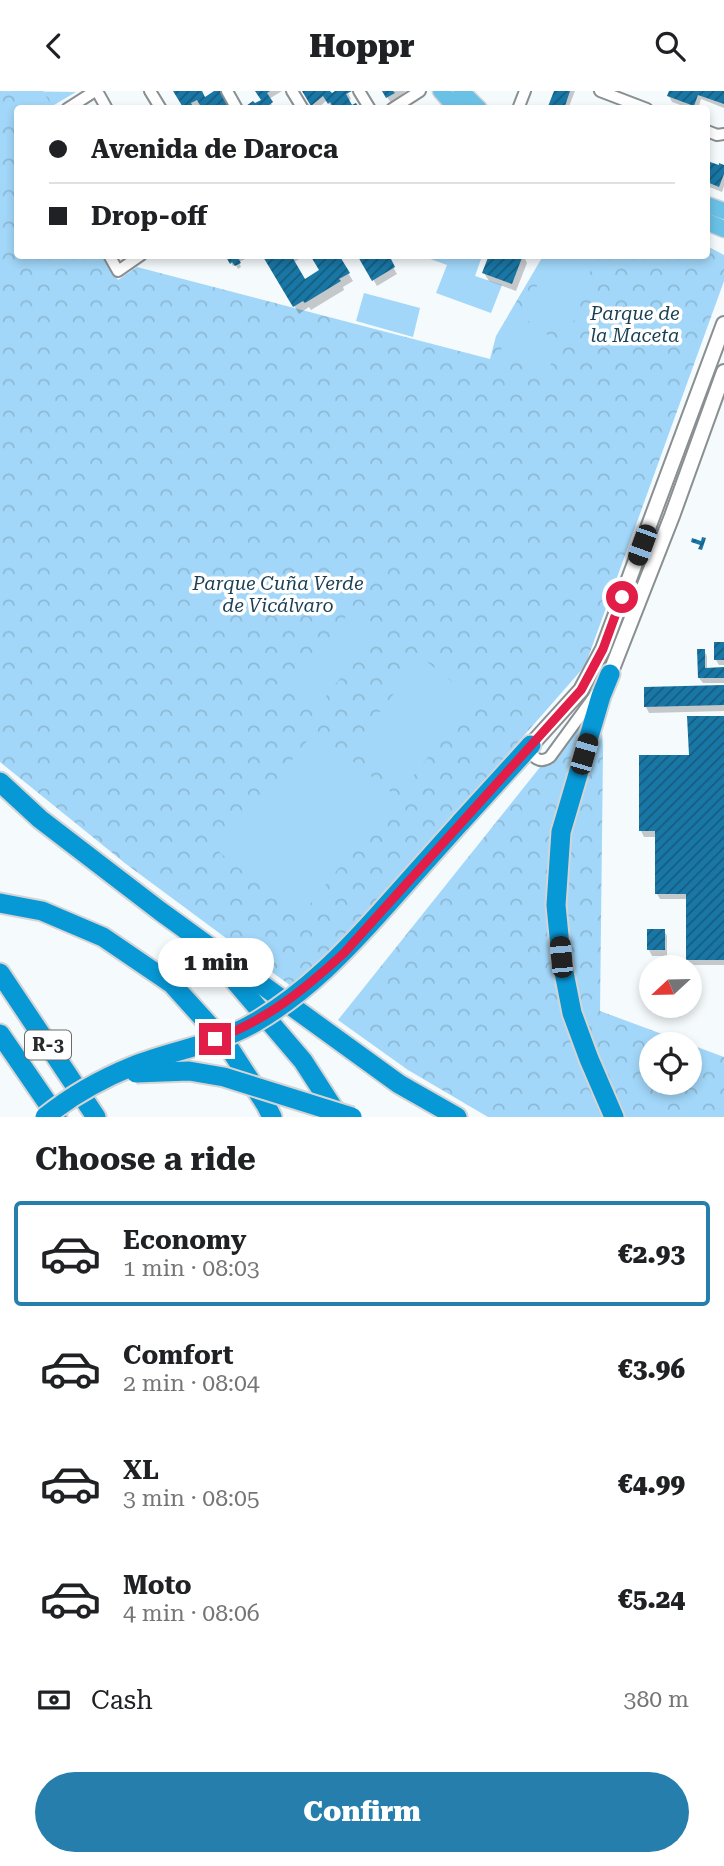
<!DOCTYPE html>
<meta charset="utf-8">
<style>
body{margin:0;font-family:"Roboto Serif",serif;background:#f2f2f2;color:#202124;height:100vh;display:flex;flex-direction:column;font-size:26px;white-space:nowrap}
*{box-sizing:border-box;margin:0}
p{font-size:23px;color:#757577}
.icon{flex:none;width:38px;height:38px;fill:none;stroke:currentColor;stroke-width:2;stroke-linecap:round;stroke-linejoin:round}
.map{position:relative;height:1026px;overflow:hidden}
.side{display:flex;flex-direction:column;background:#fff;flex:1}
.side>*{flex:none}
.top-card{position:absolute;left:14px;top:14px;width:696px;height:154px;border-radius:7px;box-shadow:0 4px 10px #0003;display:grid;align-content:center;height:154px;padding:0 35px;background:#fff}
.needle{width:46px;rotate:248deg}
.buttons{position:absolute;left:639px;top:864px;display:grid;gap:14px}
.buttons a{display:grid;place-items:center;width:63px;height:63px;border-radius:50%;background:#fff;box-shadow:0 4px 10px #0003;font-size:35px}
.end{position:absolute;width:32px;height:32px;margin:-16px;border:9px solid #e11d48;background:#fff;box-shadow:0 0 0 4px #fff}
.from{border-radius:50%}
.bubble{position:absolute;height:49px;border-radius:24px;background:#fff;box-shadow:0 4px 10px #0003;font-size:23px;font-weight:800;line-height:49px;text-align:center}
.car{position:absolute;width:21px;height:42px;margin:-21px -10px;border-radius:9px;box-shadow:0 0 5px 2px #0007;background:linear-gradient(#222 24%,#8ab4d8 0 40%,#222 0 76%,#8ab4d8 0 86%,#222 0)}
.top-card b{display:flex;align-items:center;gap:24px;height:66px;font-size:26px}
.top-card b+b{border-top:2px solid #e0e0e0}
.top-card i{width:18px;height:18px;background:#202124}
ul{padding:0;list-style:none}
li{display:flex;align-items:center;gap:21px;height:105px;margin:0 14px 10px;padding:0 21px;border:4px solid transparent;border-radius:7px}
li div{flex:1}
li b{display:block;font-size:26px}
li em{font-style:normal;font-weight:800}
li.selected{border-color:#257eac}
li>.icon{width:63px;height:63px;stroke-width:1.5}
h2{padding:0 35px;font-size:32px;line-height:84px}
.pay{display:flex;align-items:center;gap:18px;height:77px;padding:0 35px;font-size:26px}
.pay p{margin-inline-start:auto}
.button{display:flex;gap:14px;margin-top:auto;padding:14px 35px}
.button a{flex:1;height:80px;border-radius:42px;background:#257eac;color:#fff;font-size:28px;font-weight:800;line-height:80px;text-align:center}
header{display:flex;justify-content:space-between;align-items:center;height:91px;padding:0 35px;background:#fff;font-size:32px;font-weight:800}
.map>svg:first-child{display:block}
.park{fill:url(#park-crowns);fill-rule:evenodd}
.pitch{fill:#a2d7f9}
.shadow{fill:#0003}
.building{fill:url(#building-hatch)}
.lines{fill:none;stroke-linecap:round;stroke-linejoin:round}
.minor-casing{stroke:#8a8f92;stroke-width:14}
.secondary-casing{stroke:#8a8f92;stroke-width:18}
.primary-casing{stroke:#d4d4d5;stroke-width:19}
.motorway-casing{stroke:#d4d4d5;stroke-width:23}
.minor{stroke:#fff;stroke-width:10}
.secondary{stroke:#fff;stroke-width:14}
.primary{stroke:#6ac1e6;stroke-width:16}
.motorway{stroke:#0798d6;stroke-width:19}
.motorway-bridge-casing{stroke:#d4d4d5;stroke-width:23;stroke-linecap:butt}
.motorway-bridge{stroke:#0798d6;stroke-width:19}
.route{stroke:#e11d48;stroke-width:9}
.labels{text-anchor:middle;stroke-width:7;stroke-linejoin:round;paint-order:stroke}
.shield{fill:#fff;stroke:#686a6b;stroke-width:2}
.shield-label{font-size:18px;font-weight:bold;fill:#282a2b}
.park-label{font-size:19px;font-style:italic;fill:#1a3f54;stroke:#fff}
</style>
<header><svg class="icon" aria-label="back" viewBox="0 0 24 24"><path d="M15 5l-7 7 7 7"/></svg>Hoppr<svg class="icon" aria-label="search" viewBox="0 0 24 24"><circle cx="10" cy="10" r="6"/><path d="M15 15l6 6"/></svg></header>
<div class="map">
<svg width="724" height="1026" viewBox="0 0 724 1026">
<defs>
<pattern id="park-crowns" width="20" height="18" patternUnits="userSpaceOnUse" patternTransform="scale(1.75)"><rect width="20" height="18" fill="#a2d7f9"/><path d="M2 6a3 3 0 1 1 6 0M12 15a3 3 0 1 1 6 0" fill="none" stroke="#8cb9d6"/></pattern>
<pattern id="building-hatch" width="6" height="6" patternUnits="userSpaceOnUse" patternTransform="scale(1.75)"><rect width="6" height="6" fill="#1977a5"/><path d="M-1 1l2-2M0 6l6-6M5 7l2-2" fill="none" stroke="#165c7f"/></pattern>
</defs>
<rect width="100%" height="100%" fill="#f5fafd"/>
<!-- park -->
<g class="park">
<polygon points="0,0 76,1 49,17 18,18 18,164 104,165 118,189 137,176 490,268 496,245 543,165 707,164 707,155 724,164 724,190 585,575 319,878 295,898 126,773 0,671"/>
<path d="M600 601 603 660 600 920 724 966V1026H488L408 979 338 929ZM651 954H690V992H651Z"/>
</g>
<!-- pitch -->
<g class="pitch">
<polygon points="11,0 43,0 50,12 40,17 22,17"/>
<polygon points="422,165 482,165 475,185 502,194 491,222 436,202 447,174"/>
<polygon points="547,165 559,165 592,176 569,244 525,229"/>
<polygon points="364,202 420,217 413,246 356,230"/>
<polygon points="509,231 558,247 549,280 499,266"/>
<polygon points="353,517 379,537 348,576 322,555"/>
<polygon points="320,559 346,580 315,619 289,598"/>
<polygon points="422,567 474,608 407,693 355,652"/>
<polygon points="315,640 396,705 300,826 219,761"/>
</g>
<!-- shadow -->
<g class="shadow">
<polygon points="175,0 200,0 205,8 218,0 229,18 204,18 201,13 195,18 185,18"/>
<polygon points="260,0 282,0 269,8 274,18 249,18 263,9"/>
<polygon points="303,0 328,0 331,5 339,0 347,0 351,8 332,17 327,9 317,18 314,18"/>
<polygon points="383,0 406,0 391,12"/>
<polygon points="556,0 575,0 568,18 549,18"/>
<polygon points="670,0 724,0 724,17 701,8 698,18 691,18 672,11 669,5"/>
<polygon points="707,72 724,76 724,95 722,101 707,95"/>
<polygon points="243,164 245,168 239,171 241,176 238,178 236,174 233,175 227,165"/>
<polygon points="264,164 305,164 293,172 305,190 322,180 337,164 353,190 343,196 344,199 311,219 309,216 299,223"/>
<polygon points="359,164 386,164 397,183 377,195"/>
<polygon points="491,164 523,164 527,172 516,200 489,190 484,182"/>
<polygon points="724,553 724,574 719,574 716,569"/>
<polygon points="704,559 707,565 707,578 724,578 724,592 703,592 699,587"/>
<polygon points="724,596 724,620 649,622 646,616"/>
<polygon points="724,626 724,874 691,874 688,869 687,808 660,808 657,803 656,746 644,746 641,740 691,666"/>
<polygon points="648,840 664,840 667,845 667,865 652,865 649,859"/>
</g>
<!-- building -->
<g class="building">
<polygon points="173,0 202,0 205,6 214,0 220,0 231,18 205,18 204,15 201,16 197,9 191,12 192,14 184,18"/>
<polygon points="255,0 270,0 267,2 273,11 269,14 271,18 247,18 246,15 253,10 255,12 261,9"/>
<polygon points="302,0 330,0 332,2 335,0 352,0 346,3 352,14 356,12 360,18 334,18 330,11 328,13 323,5 311,15"/>
<polygon points="382,0 393,0 395,2 386,7"/>
<polygon points="554,0 570,0 564,18 547,18"/>
<polygon points="669,0 724,0 724,13 698,4 694,15 667,5"/>
<polygon points="707,70 719,74 719,72 724,74 724,83 719,96 707,91"/>
<polygon points="225,164 243,164 238,167 241,172 235,175 232,171 230,173"/>
<polygon points="262,164 291,164 305,188 319,179 310,164 339,164 350,182 339,188 341,190 305,212 303,210 293,216"/>
<polygon points="357,164 389,164 395,176 372,190"/>
<polygon points="489,164 523,164 512,193 482,182"/>
<polygon points="702,446 706,447 702,459 698,458 700,454 691,451 692,447 701,450"/>
<rect x="714" y="551" width="10" height="18"/>
<polygon points="697,558 705,558 705,577 724,576 724,587 698,587"/>
<polygon points="724,594 724,614 644,616 644,596"/>
<polygon points="687,625 724,625 724,869 686,869 686,803 655,803 655,740 639,740 639,664 689,664"/>
<rect x="647" y="838" width="18" height="21"/>
</g>
<g class="lines">
<!-- minor casing -->
<g class="minor-casing">
<g id="minor">
<polyline points="97,0 107,18"/>
<polyline points="150,0 161,18"/>
<polyline points="227,0 237,18"/>
<polyline points="292,0 303,18"/>
<polyline points="359,0 370,18"/>
<polyline points="600,0 647,18"/>
<polyline points="67,18 95,0"/>
<polyline points="392,18 420,0"/>
<polyline points="518,18 525,0"/>
<polyline points="707,40 717,44 724,43"/>
<polyline points="109,164 118,180 141,164"/>
<path d="M531 654C530 667 540 673 550 666L596 603"/>
</g>
</g>
<!-- secondary casing -->
<g class="secondary-casing">
<g id="secondary">
<polyline points="610,583 672,425 724,281"/>
<polyline points="531,654 581,599 603,558 724,233"/>
</g>
</g>
<!-- primary casing -->
<g class="primary-casing">
<g id="primary">
<polyline points="441,0 457,18"/>
<polyline points="461,0 479,18"/>
<polyline points="707,114 724,120"/>
<polyline points="707,131 724,138"/>
</g>
</g>
<!-- motorway casing -->
<g class="motorway-casing">
<g id="motorway">
<polyline points="610,583 601,605 561,741 556,814 561,866 572,922 589,968 614,1026"/>
<polyline points="0,691 40,728 160,820 399,993 457,1026"/>
<polyline points="460,732 531,654"/>
<polyline points="0,812 42,820 103,846 172,893 228,955 266,1014 272,1026"/>
<polyline points="215,872 234,889 303,970 339,1026"/>
<polyline points="0,882 96,1026"/>
<polyline points="0,943 57,1026"/>
</g>
</g>
<!-- minor -->
<use href="#minor" class="minor"/>
<!-- secondary -->
<use href="#secondary" class="secondary"/>
<!-- primary -->
<use href="#primary" class="primary"/>
<!-- motorway -->
<use href="#motorway" class="motorway"/>
<!-- motorway-bridge casing -->
<g class="motorway-bridge-casing">
<g id="motorway-bridge">
<polyline points="136,982 189,980 224,986 352,1026"/>
<path d="M45 1026C71 1005 101 988 133 975 172 959 216 954 254 932 306 902 346 860 385 816 410 788 435 760 460 732"/>
</g>
</g>
<!-- motorway-bridge -->
<use href="#motorway-bridge" class="motorway-bridge"/>
</g>
<g class="lines">
<!-- route -->
<path class="route" d="M215 948C266 930 305 898 344 862L581 599 603 558 622 506"/>
</g>
<g class="labels">
<!-- shield labels -->
<rect class="shield" x="25" y="939.5" width="46" height="29" rx="5"/>
<g class="shield-label">
<text x="48" y="960">R-3</text>
</g>
<!-- park labels -->
<g class="park-label">
<text x="635" y="229">Parque de<tspan x="635" dy="22">la Maceta</tspan></text>
<text x="278" y="499">Parque Cuña Verde<tspan x="278" dy="22">de Vicálvaro</tspan></text>
</g>
</g>
</svg>
<div class="buttons">
<a><svg class="needle" viewBox="-14 -14 28 28"><path d="M0-13l5 13h-10z" fill="#e53935"/><path d="M0 13l5-13h-10z" fill="#757577"/></svg></a>
<a><svg class="icon" aria-label="locate" viewBox="0 0 24 24"><circle cx="12" cy="12" r="6"/><path d="M12 2v4M12 18v4M2 12h4M18 12h4"/></svg></a>
</div>
<i class="end from" style="left:622px;top:506px"></i>
<i class="end" style="left:215px;top:948px"></i>
<div class="bubble" style="left:158px;top:847px;width:116px">1 min</div>
<i class="car" style="left:642px;top:454px;rotate:200deg"></i>
<i class="car" style="left:584px;top:663px;rotate:16deg"></i>
<i class="car" style="left:561px;top:866px;rotate:355deg"></i>
<div class="top-card">
<b><i class="from"></i>Avenida de Daroca</b>
<b><i></i>Drop-off</b>
</div>
</div>
<section class="side">
<h2>Choose a ride</h2>
<ul>
<li class="selected"><svg class="icon" aria-label="car" viewBox="0 0 24 24"><path d="M5 17H2v-5l4-1 3-4h7l3 4 3 1v5h-3M9 17h6M6 11h13"/><circle cx="7" cy="17" r="2"/><circle cx="17" cy="17" r="2"/></svg><div><b>Economy</b><p>1 min · 08:03</p></div><em>€2.93</em></li>
<li><svg class="icon" aria-label="car" viewBox="0 0 24 24"><path d="M5 17H2v-5l4-1 3-4h7l3 4 3 1v5h-3M9 17h6M6 11h13"/><circle cx="7" cy="17" r="2"/><circle cx="17" cy="17" r="2"/></svg><div><b>Comfort</b><p>2 min · 08:04</p></div><em>€3.96</em></li>
<li><svg class="icon" aria-label="car" viewBox="0 0 24 24"><path d="M5 17H2v-5l4-1 3-4h7l3 4 3 1v5h-3M9 17h6M6 11h13"/><circle cx="7" cy="17" r="2"/><circle cx="17" cy="17" r="2"/></svg><div><b>XL</b><p>3 min · 08:05</p></div><em>€4.99</em></li>
<li><svg class="icon" aria-label="car" viewBox="0 0 24 24"><path d="M5 17H2v-5l4-1 3-4h7l3 4 3 1v5h-3M9 17h6M6 11h13"/><circle cx="7" cy="17" r="2"/><circle cx="17" cy="17" r="2"/></svg><div><b>Moto</b><p>4 min · 08:06</p></div><em>€5.24</em></li>
</ul>
<div class="pay"><svg class="icon" aria-label="cash" viewBox="0 0 24 24"><path d="M3 7h18v10H3z"/><circle cx="12" cy="12" r="2"/></svg>Cash<p>380 m</p></div>
<div class="button"><a>Confirm</a></div>
</section>
